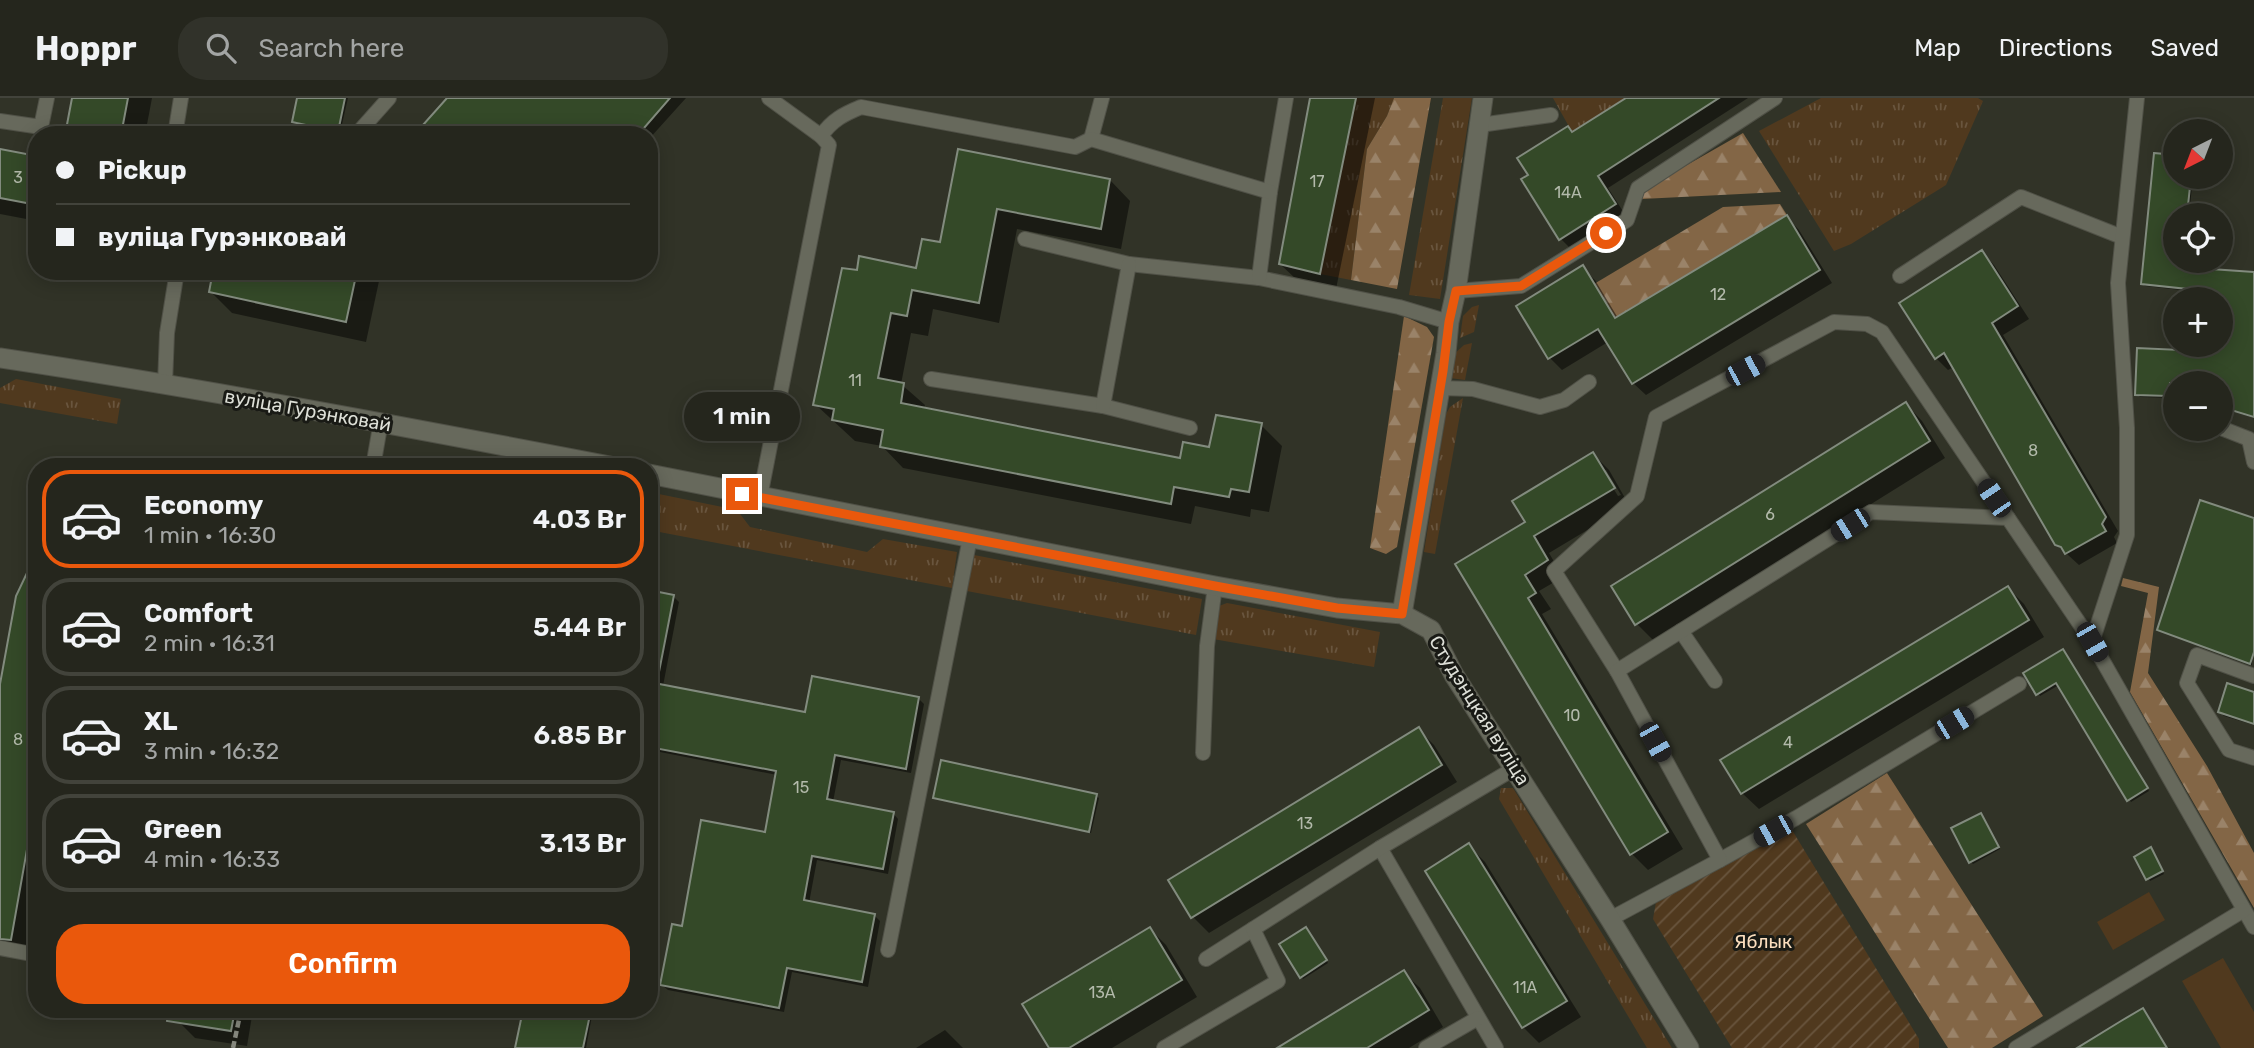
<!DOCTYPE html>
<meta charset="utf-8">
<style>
body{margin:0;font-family:Rubik,sans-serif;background:#31322a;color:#f1f3f6;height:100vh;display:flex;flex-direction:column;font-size:26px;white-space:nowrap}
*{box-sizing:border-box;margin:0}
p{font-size:23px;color:#a3a5a4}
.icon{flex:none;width:38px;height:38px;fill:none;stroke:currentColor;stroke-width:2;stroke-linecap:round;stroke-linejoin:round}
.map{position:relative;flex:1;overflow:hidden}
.details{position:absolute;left:28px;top:360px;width:630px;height:560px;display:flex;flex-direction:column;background:#25261d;border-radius:28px;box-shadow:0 4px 18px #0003,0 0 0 2px #42433b}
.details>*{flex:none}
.guide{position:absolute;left:28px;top:28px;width:630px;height:154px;border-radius:28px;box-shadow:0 4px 18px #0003,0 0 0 2px #42433b;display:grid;align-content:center;height:154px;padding:0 28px;background:#25261d}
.needle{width:46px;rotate:222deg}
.buttons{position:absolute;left:2163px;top:21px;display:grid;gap:14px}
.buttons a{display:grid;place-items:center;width:70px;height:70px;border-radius:50%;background:#25261d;box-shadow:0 4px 18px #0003,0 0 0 2px #42433b;font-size:35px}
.end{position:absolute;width:32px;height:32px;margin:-16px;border:9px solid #ea580c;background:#fff;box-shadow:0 0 0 4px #fff}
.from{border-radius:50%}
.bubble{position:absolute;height:49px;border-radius:24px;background:#25261d;box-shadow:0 4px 18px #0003,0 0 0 2px #42433b;font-size:23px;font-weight:600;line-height:49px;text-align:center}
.car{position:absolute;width:21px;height:42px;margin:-21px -10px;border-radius:9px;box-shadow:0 0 5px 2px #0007;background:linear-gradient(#222 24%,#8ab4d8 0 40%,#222 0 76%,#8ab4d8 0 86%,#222 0)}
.guide b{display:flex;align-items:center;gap:24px;height:66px;font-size:26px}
.guide b+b{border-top:2px solid #42433b}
.guide i{width:18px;height:18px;background:#f1f3f6}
ul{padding:12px 0 0;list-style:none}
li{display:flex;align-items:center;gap:21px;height:98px;margin:0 14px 10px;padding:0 14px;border:4px solid #42433b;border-radius:28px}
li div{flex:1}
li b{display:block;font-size:26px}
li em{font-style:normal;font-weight:600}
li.active{border-color:#ea580c}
li>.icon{width:63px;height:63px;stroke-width:1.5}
.action{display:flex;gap:14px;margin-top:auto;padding:14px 28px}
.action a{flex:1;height:80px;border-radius:28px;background:#ea580c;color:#fff;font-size:28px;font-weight:600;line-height:80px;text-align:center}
header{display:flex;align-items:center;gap:42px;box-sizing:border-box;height:98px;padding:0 35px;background:#25261d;border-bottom:2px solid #42433b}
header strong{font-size:33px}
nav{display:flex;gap:38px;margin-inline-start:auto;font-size:24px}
.search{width:490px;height:63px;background:#31322a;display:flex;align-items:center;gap:18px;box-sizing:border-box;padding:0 24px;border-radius:28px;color:#a3a5a4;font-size:26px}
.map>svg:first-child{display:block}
.grass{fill:url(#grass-tufts)}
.forest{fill:url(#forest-firs)}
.garden{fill:url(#garden-furrows)}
.pitch{fill:#50391e}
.shadow{fill:#0007;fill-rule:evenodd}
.building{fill:#344928;stroke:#828b7e;stroke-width:2}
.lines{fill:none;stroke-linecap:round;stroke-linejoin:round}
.service-casing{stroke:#505147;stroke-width:16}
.minor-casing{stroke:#505147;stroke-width:21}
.path{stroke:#86887e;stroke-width:4.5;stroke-dasharray:7 3.5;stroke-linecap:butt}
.service{stroke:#67695c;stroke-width:14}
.minor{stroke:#67695c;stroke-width:19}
.route{stroke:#ea580c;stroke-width:9}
.labels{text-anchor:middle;stroke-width:6;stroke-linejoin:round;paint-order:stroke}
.number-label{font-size:16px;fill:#b3baab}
.street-label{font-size:19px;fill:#dddfd7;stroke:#191a15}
.park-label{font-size:19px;fill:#fbdebe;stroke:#191a15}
</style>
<header>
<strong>Hoppr</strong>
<div class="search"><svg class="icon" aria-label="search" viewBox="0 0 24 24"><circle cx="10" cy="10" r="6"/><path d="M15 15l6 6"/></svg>Search here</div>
<nav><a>Map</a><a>Directions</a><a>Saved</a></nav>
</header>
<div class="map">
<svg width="2254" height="950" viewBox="0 0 2254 950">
<defs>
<pattern id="grass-tufts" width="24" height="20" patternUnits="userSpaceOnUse" patternTransform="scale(1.75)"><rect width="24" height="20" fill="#50391e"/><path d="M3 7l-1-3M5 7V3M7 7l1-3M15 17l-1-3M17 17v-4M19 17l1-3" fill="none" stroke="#69553e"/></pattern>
<pattern id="forest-firs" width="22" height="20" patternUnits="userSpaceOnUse" patternTransform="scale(1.75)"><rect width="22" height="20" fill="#836646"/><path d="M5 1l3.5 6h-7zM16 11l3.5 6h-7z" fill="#9a8369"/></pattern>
<pattern id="garden-furrows" width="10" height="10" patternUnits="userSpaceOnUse" patternTransform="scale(1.75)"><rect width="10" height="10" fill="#50391e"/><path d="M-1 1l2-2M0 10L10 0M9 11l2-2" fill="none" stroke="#69553e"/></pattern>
</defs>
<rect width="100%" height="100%" fill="#313327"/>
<!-- grass -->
<g class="grass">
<polygon points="1356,0 1394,0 1387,18 1367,51 1351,182 1320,176"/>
<polygon points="1443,0 1472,0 1440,201 1409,197"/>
<polygon points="1553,0 1626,0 1572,34"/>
<polygon points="1821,0 1978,0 1983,3 1946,87 1851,146 1834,153 1759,33"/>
<polygon points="1479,207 1474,234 1460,240 1463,218 1472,209"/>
<polygon points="1472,245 1465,282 1450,280 1452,258 1464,247"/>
<polygon points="16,281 121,301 117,326 0,305 0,290"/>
<polygon points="1463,300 1435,456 1424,454 1446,316 1450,309"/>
<polygon points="649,394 737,412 750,429 867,454 883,441 957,454 952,490 649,432"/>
<polygon points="974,457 1202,501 1196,537 967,493"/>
<polygon points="1227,505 1380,534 1374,569 1213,541 1219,508"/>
<polygon points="1501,690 1513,690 1672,950 1647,950 1499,701"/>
</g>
<!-- forest -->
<g class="forest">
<polygon points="1394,0 1431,0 1397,191 1351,182 1367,51 1387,18"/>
<polygon points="1743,35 1781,94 1642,101 1645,91"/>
<polygon points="1780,106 1787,117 1615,220 1594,186 1723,109"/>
<polygon points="1404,218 1427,229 1434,239 1397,449 1386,456 1370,450"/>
<polygon points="2123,480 2159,489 2148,575 2207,668 2254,755 2254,810 2130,594 2148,495 2121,488"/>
<polygon points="1887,675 2043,918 1992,950 1948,950 1806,726"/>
</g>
<!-- garden -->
<polygon class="garden" points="1792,732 1919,941 1919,950 1732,950 1653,821 1656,804"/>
<!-- pitch -->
<g class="pitch">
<polygon points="2149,794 2165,822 2113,852 2097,824"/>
<polygon points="2223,860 2254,914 2254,950 2221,950 2182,883"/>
</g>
<!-- shadow -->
<g class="shadow">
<polygon points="74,0 152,0 145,37 67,37"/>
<polygon points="299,0 348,0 340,35 297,26 294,24"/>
<polygon points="449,0 686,0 649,41 649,37 417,37"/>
<polygon points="1312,0 1375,0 1336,191 1297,182 1280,166"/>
<polygon points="1629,0 1748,0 1608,90 1626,118 1572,152 1561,141 1573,36"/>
<polygon points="0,53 37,59 37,123 0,116"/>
<polygon points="960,53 1110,82 1130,103 1121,151 1017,131 999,225 933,211 928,238 911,235 901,286 925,307 924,311 1181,362 1211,351 1261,327 1282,348 1269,414 1251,411 1250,419 1195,408 1191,426 903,370 882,348 855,343 815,306 858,174 918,172 942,147"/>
<polygon points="2155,57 2175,59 2175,79 2193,79 2189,117 2175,117 2175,163 2185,163 2184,171 2254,176 2254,320 2221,310 2221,285 2175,285 2175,300 2140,299 2137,296 2203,254 2204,247 2221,247 2221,201 2207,201 2207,195 2145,188 2143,186"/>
<polygon points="1787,119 1799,132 1832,185 1646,297 1633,285 1608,244 1562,272 1550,260 1582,170 1595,182 1618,220"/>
<polygon points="1982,154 1994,167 2029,221 2003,237 2118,433 2114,439 2117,445 2079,467 2056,446 1954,269 1948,272 1936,260"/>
<polygon points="90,173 146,173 144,184"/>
<polygon points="215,173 369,173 379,183 366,244 232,215 211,194"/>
<polygon points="1906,306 1922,323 1945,360 1653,542 1637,526"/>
<path d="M1593 356 1609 372 1629 407 1549 455 1563 479 1539 493 1551 511 1542 516 1683 751 1648 772 1632 756 1458 466 1527 425ZM1602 372H1606L1621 397 1618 398Z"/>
<polygon points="2247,417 2254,419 2252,567 2159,532"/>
<polygon points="37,458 37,834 33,858 0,852 0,596"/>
<polygon points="2008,490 2024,506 2044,539 1759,711 1742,695"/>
<polygon points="649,494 673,498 679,504 663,588 806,616 918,600 924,606 911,675 841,662 833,704 893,715 898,721 888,776 817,762 809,805 874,817 880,823 868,889 792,874 784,914 668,892 662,887 683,830 766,736 777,677 660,654 649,709"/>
<polygon points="2065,555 2149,693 2131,704 2059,587 2040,598 2025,576"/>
<polygon points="2254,596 2254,627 2224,618 2220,614"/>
<polygon points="1418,631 1434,647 1457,684 1209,835 1193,819 1171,783"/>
<polygon points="1096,698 1099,700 1091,735 935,699"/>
<polygon points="1981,717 2000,751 1973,766 1971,764"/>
<polygon points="1469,748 1485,764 1581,919 1539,945 1523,929"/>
<polygon points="2153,754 2164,776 2150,783 2136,759"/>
<polygon points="1150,831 1166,847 1197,899 1112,950 1051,950"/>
<polygon points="1308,833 1328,865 1303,881 1301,878"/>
<polygon points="1403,874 1420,890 1443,929 1409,950 1280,950"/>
<polygon points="181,912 253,912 247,948 195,940 179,924"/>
<polygon points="524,912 593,912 586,950 516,950"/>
<polygon points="945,932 963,950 916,950"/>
</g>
<!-- building -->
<g class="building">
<polygon points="72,0 128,0 121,37 65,37"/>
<polygon points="297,0 345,0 338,34 292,24"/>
<polygon points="447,0 670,0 638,37 414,37"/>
<polygon points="1310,0 1356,0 1320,176 1279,166"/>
<polygon points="1626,0 1719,0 1598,78 1616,106 1559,142 1521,81 1528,77 1517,60 1568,28 1572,34"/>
<polygon points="0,51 37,58 37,107 0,100"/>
<polygon points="958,51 1110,81 1101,131 997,111 979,205 912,192 907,218 891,215 878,280 904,285 901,305 1180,360 1183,344 1209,349 1216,317 1262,325 1249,394 1231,391 1229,399 1174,389 1171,406 880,349 883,332 832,322 834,311 813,307 842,170 857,172 859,158 916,170 922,141 940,144"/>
<polygon points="2154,55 2175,57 2175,79 2191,79 2187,117 2175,117 2175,163 2183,163 2182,169 2254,174 2254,319 2221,309 2221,285 2170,285 2169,298 2135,297 2137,250 2202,253 2202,247 2221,247 2221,201 2205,201 2206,193 2141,186"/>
<polygon points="1787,117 1820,172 1632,286 1598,231 1548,261 1516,208 1583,167 1615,220"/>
<polygon points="1982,152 2018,208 1992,225 2106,419 2102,426 2106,433 2065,456 2061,449 2055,447 1944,255 1935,261 1899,205"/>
<polygon points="213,173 357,173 346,224 209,194"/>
<polygon points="1906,304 1930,343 1635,527 1611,488"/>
<polygon points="1593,354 1615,390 1534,438 1548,462 1525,477 1536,495 1528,500 1668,734 1630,757 1455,466 1525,424 1512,403"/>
<polygon points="2200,402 2254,420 2254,554 2250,566 2157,532"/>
<polygon points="37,454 37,695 11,842 0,841 0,586 16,498"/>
<polygon points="2008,488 2029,522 1741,696 1720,662"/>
<polygon points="649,492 674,497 659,574 649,573"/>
<polygon points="2063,551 2148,690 2127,703 2056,585 2036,597 2023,575"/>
<polygon points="812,578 919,599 906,671 835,657 827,701 894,714 883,771 812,758 804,802 875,816 862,884 787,870 779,910 660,887 672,826 682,828 701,722 765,734 776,673 649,649 649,584 805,614"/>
<polygon points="2227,585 2254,594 2254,626 2218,614"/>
<polygon points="1419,629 1442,667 1191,820 1168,782"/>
<polygon points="941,662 1097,696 1089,734 933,700"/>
<polygon points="1981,715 1999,749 1969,765 1951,730"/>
<polygon points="1469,745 1567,903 1522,930 1425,773"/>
<polygon points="2151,749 2163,773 2146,782 2134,759"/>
<polygon points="1150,829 1182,882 1069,950 1049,950 1022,906"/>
<polygon points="1306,829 1327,862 1300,880 1279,846"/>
<polygon points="1404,872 1429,912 1367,950 1277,950"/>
<polygon points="2143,910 2167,950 2077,950 2121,923"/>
<polygon points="168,912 235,912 231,933 167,923"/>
<polygon points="523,912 591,912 583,950 515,950"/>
</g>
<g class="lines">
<!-- service casing -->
<g class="service-casing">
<g id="service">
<polyline points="769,0 821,38"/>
<polyline points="0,23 41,29 47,0"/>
<polyline points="1480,27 1551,17"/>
<polyline points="175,37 181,0"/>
<polyline points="356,37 389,0"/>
<polyline points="1091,41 1102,0"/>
<polyline points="1025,141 1129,166 1259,180 1399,209 1449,224"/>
<polyline points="1900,178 2021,99 2122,139"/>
<polyline points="1259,180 1270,94 1286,0"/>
<polyline points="1456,193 1521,188 1627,122 1638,90 1775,0"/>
<polyline points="931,281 1103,308 1190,330"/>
<polyline points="165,286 167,235 177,173"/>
<polyline points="1440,290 1473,291 1540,309 1564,302 1589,284"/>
<polyline points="1103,308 1129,166"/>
<polyline points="2221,330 2249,341 2254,364"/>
<polyline points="373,369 381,323"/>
<path d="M760 399 829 47 821 38C832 22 844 16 861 9L1075 49 1091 41 1270 94"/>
<polyline points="1681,533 1715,583"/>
<polyline points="2092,544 2127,437 2127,330 2118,185 2137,0"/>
<polyline points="1617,573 1554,473 1637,398 1656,319 1834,224 1867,226 1882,234 2008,420"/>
<polyline points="2254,578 2197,557 2187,585 2229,652 2254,660"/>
<polyline points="1203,655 1207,548 1215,488"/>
<polyline points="1380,750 1496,950"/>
<polyline points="1720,762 1796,720 2019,586"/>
<polyline points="1610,821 1720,762 1617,573 1871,414 2008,420 2092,544 2254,829"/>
<polyline points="0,850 37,857"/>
<polyline points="888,852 970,440"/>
<polyline points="1206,861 1380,750 1515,670"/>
<polyline points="1164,950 1278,883 1253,831"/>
<polyline points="1426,950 1478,920"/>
<polyline points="2016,950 2244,812"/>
</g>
</g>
<!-- minor casing -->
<g class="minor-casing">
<g id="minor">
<path d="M0 260C206 291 411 330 615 369"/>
<polyline points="649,376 1215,488 1337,510 1402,516 1431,532 1454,577 1610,821 1689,950"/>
<polyline points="1402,516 1446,255 1449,224 1456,193 1483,0"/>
</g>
</g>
<!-- path -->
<polyline class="path" points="233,950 241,912"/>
<!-- service -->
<use href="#service" class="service"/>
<!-- minor -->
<use href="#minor" class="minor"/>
</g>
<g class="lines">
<!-- route -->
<polyline class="route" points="742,396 1215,488 1337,510 1402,516 1443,273 1449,224 1456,193 1521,188 1606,135"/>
</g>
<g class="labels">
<!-- number labels -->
<g class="number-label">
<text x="18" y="85">3</text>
<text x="1317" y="89">17</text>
<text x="1568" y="100">14А</text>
<text x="1718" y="202">12</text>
<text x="855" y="288">11</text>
<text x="2033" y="358">8</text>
<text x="1770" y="422">6</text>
<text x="1572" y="623">10</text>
<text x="18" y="647">8</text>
<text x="1788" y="650">4</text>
<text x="801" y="695">15</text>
<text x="1305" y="731">13</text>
<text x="1525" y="895">11А</text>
<text x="1102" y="900">13А</text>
</g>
<!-- street labels -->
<g class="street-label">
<text transform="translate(308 312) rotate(10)" y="7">вуліца Гурэнковай</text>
<text transform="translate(1480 612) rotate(58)" y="7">Студэнцкая вуліца</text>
</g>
<!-- park labels -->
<g class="park-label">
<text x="1763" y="850">Яблык</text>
</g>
</g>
</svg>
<div class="buttons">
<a><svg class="needle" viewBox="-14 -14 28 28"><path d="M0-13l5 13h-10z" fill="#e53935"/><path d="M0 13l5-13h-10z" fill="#a3a5a4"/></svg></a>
<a><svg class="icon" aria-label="locate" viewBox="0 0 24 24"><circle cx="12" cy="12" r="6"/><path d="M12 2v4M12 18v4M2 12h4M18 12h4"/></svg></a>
<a>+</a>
<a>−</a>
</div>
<i class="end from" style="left:1606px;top:135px"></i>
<i class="end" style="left:742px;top:396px"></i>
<div class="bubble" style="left:684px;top:294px;width:116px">1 min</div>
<i class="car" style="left:1745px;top:272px;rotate:62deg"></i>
<i class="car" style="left:1994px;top:400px;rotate:326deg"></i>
<i class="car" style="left:1850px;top:427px;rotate:238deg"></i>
<i class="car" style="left:2092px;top:544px;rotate:150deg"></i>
<i class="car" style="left:1954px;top:625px;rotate:59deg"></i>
<i class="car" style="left:1655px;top:644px;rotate:151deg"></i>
<i class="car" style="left:1773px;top:733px;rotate:241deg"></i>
<div class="guide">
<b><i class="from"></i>Pickup</b>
<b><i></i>вуліца Гурэнковай</b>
</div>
<section class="details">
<ul>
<li class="active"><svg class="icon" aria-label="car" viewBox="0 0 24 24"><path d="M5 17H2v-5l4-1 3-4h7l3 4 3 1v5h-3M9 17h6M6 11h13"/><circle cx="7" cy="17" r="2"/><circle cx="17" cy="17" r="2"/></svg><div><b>Economy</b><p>1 min · 16:30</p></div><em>4.03 Br</em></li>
<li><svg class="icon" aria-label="car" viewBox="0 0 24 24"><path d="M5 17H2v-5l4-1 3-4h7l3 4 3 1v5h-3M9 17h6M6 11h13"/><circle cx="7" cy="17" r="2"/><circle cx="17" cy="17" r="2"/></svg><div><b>Comfort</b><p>2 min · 16:31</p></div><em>5.44 Br</em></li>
<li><svg class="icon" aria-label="car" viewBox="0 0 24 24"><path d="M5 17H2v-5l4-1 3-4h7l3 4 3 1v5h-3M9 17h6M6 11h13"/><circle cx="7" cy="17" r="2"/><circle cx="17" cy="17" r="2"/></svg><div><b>XL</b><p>3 min · 16:32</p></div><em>6.85 Br</em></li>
<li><svg class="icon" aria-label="car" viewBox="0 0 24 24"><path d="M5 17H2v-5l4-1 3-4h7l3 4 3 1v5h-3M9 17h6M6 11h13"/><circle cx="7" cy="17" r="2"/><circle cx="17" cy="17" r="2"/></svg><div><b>Green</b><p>4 min · 16:33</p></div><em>3.13 Br</em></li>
</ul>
<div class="action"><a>Confirm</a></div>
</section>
</div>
